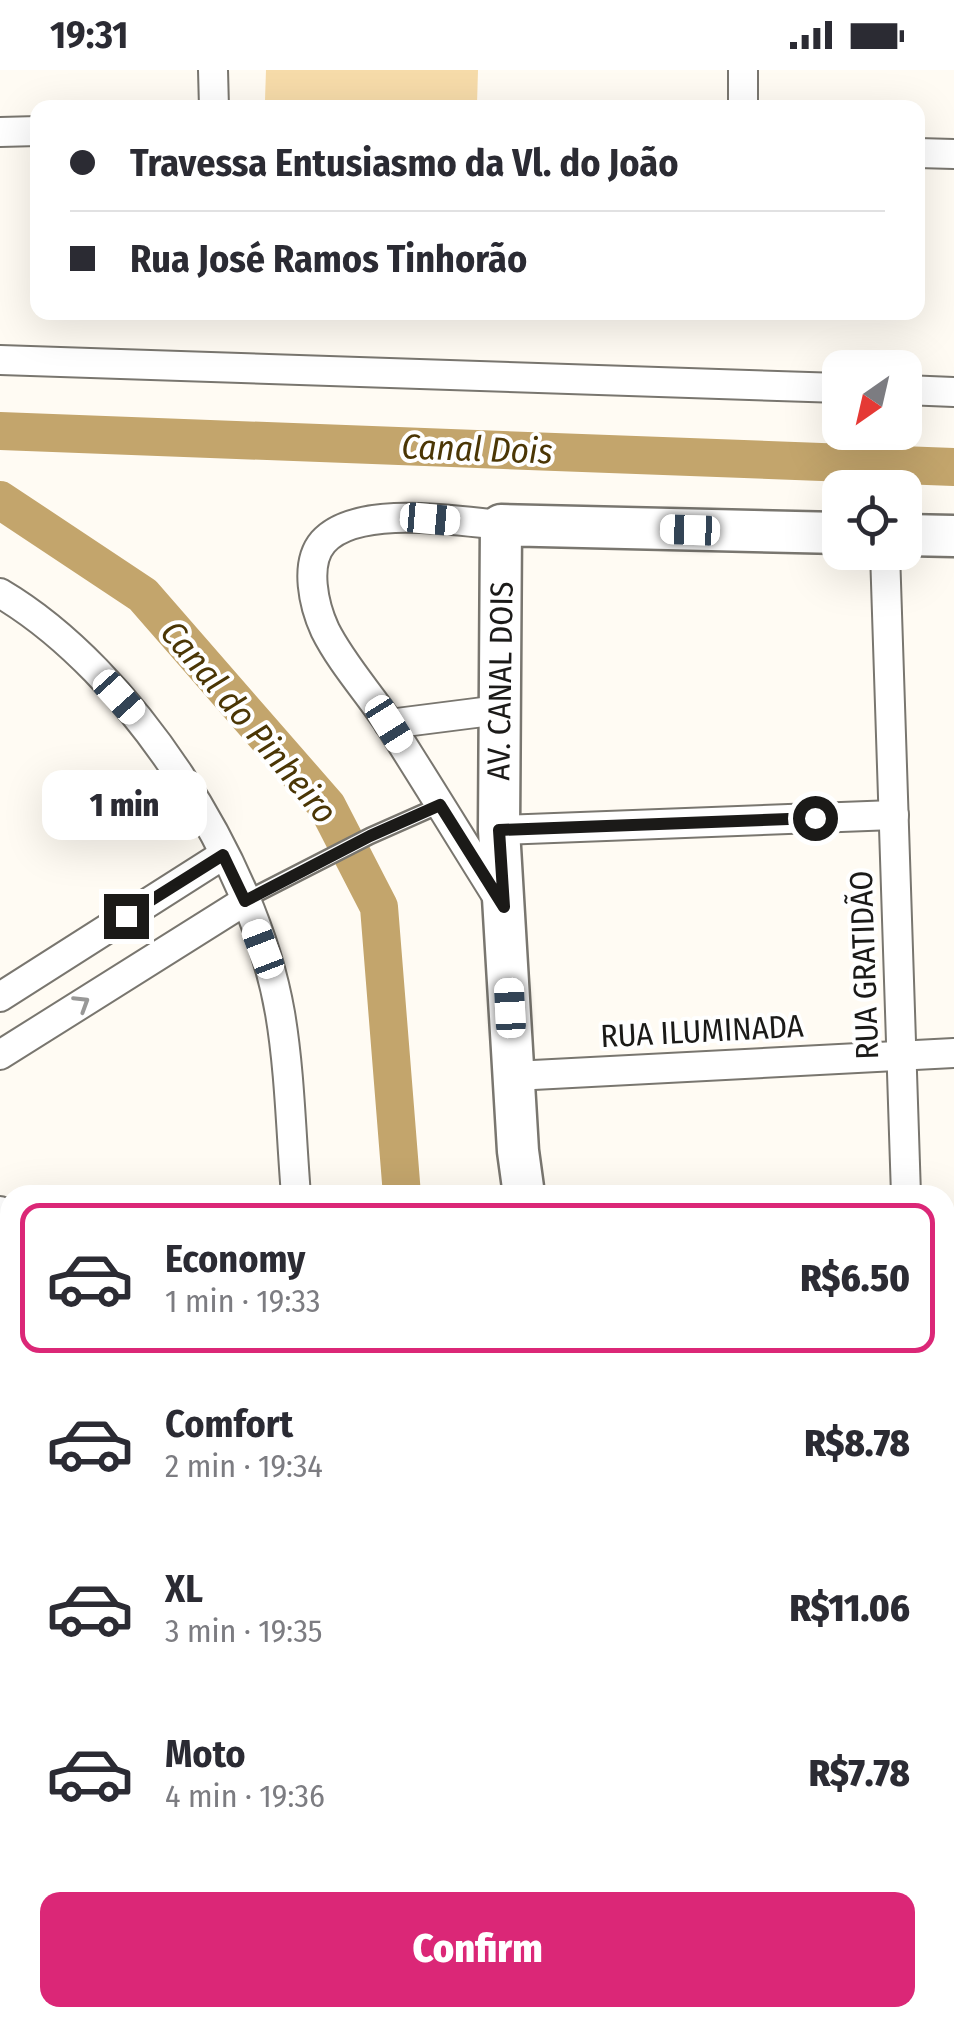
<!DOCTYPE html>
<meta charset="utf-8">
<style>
body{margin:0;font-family:"Fira Sans Condensed",sans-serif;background:#f2f2f3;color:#2b2b33;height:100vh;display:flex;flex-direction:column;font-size:38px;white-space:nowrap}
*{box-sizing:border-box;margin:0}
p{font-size:32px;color:#7c7c81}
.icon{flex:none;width:55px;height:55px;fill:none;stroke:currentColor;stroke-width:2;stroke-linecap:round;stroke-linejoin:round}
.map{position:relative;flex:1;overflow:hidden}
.panel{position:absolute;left:0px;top:1115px;width:955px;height:842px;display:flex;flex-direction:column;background:#fff;border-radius:30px 30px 0 0;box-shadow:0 10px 40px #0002}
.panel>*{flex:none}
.top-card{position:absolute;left:30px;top:30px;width:895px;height:220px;border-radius:20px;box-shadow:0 10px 40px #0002;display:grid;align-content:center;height:220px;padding:0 40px;background:#fff}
.needle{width:65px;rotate:214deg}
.tools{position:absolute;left:822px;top:280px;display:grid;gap:20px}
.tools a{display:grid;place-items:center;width:100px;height:100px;border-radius:20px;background:#fff;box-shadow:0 10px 40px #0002;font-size:50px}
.end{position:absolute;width:45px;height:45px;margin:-22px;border:12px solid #1b1a18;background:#fff;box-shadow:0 0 0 5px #fff}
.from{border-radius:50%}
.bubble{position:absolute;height:70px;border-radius:20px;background:#fff;box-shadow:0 10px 40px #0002;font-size:32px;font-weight:800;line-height:70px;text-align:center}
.car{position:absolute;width:30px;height:60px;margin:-30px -15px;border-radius:12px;box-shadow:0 0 8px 2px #0007;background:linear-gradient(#fff 24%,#345 0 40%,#fff 0 76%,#345 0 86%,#fff 0)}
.top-card b{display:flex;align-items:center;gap:35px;height:95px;font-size:38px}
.top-card b+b{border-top:2px solid #e1e1e2}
.top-card i{width:25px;height:25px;background:#2b2b33}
ul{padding:18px 0 0;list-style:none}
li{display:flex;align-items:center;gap:30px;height:150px;margin:0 20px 15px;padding:0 20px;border:5px solid transparent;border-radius:20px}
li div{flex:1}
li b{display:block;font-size:38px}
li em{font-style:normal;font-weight:800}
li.active{border-color:#db2777}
li>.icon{width:90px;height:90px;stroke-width:1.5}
.button{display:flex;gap:20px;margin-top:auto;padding:20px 40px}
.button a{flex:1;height:115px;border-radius:20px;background:#db2777;color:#fff;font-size:40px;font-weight:800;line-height:115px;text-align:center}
.status{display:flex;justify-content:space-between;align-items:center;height:70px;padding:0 50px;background:#fff;direction:ltr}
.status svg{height:28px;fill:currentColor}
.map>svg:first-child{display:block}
.green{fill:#f6dba9}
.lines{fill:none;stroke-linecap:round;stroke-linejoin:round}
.canal{stroke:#c3a56c;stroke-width:38}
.lane-casing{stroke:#79766f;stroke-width:19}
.street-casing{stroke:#79766f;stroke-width:32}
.secondary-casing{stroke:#79766f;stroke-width:45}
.lane{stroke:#fff;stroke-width:14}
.street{stroke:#fff;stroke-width:28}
.secondary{stroke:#fff;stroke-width:40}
.oneway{stroke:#989897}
.route{stroke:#1b1a18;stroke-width:12}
.labels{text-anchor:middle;stroke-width:8;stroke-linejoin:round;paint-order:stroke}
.street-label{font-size:32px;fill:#1b1a18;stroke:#fff}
.water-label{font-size:35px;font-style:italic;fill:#4b3605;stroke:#fff}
</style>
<div class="status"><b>19:31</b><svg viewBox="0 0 49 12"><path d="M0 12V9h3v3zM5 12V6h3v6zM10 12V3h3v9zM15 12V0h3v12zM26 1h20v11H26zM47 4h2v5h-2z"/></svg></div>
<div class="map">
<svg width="954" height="1956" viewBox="0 0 954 1956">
<rect width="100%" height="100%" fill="#fffbf3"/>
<!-- green -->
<polygon class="green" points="266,0 478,0 477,34 265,30"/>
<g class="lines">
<!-- canal -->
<g class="canal">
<polyline points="0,361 954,397"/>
<polyline points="0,430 143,525 327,736 379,837 402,1125"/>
<polyline points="502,1948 504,1956"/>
</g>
<!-- lane casing -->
<g class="lane-casing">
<polyline id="lane" points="245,830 370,766 440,735"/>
</g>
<!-- street casing -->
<g class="street-casing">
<g id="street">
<polyline points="213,0 214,38"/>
<polyline points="743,38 743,0"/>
<polyline points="0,62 38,61"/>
<polyline points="918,83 954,84"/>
<polyline points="0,290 840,318"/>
<polyline points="905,320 954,322"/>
<polyline points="885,482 906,1125"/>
<path d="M0 523C132 601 254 792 280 943 290 1002 291 1065 296 1125"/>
<polyline points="389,654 499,640"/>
<polyline points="499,760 894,745"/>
<path d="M500 831C463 772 427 713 390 655 369 623 342 594 325 560 314 536 304 494 323 472 357 434 456 451 501 455"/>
<polyline points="0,927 223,785"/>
<polyline points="0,985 245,831"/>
<polyline points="514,1006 954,983"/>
<polyline points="0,1141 10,1158"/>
<polyline points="945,1362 954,1362"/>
<polyline points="945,1749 954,1748"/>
<polyline points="0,1766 10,1782"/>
<polyline points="118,1948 123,1956"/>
<polyline points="363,1948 364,1956"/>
<polyline points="940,1948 940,1956"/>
<polyline points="158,1956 171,1948"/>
</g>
</g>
<!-- secondary casing -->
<g class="secondary-casing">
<g id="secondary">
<polyline points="905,465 954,466"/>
<polyline points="524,1125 518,1081 499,760 501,455 840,463"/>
<polyline points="613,1948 614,1956"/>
</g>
</g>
<!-- lane -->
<use href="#lane" class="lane"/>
<!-- street -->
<use href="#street" class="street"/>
<!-- secondary -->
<use href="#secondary" class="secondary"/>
</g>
<!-- one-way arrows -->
<defs><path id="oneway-chevron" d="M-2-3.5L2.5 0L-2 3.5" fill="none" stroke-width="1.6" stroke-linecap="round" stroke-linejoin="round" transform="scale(2.5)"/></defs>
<use class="oneway" href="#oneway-chevron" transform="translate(82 933) rotate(-32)"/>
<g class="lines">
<!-- route -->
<polyline class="route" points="126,846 223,785 245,831 370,766 440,735 504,837 499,760 815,748"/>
</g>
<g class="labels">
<!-- street labels -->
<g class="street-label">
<text transform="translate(500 611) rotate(-89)" y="11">AV. CANAL DOIS</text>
<text transform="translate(864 895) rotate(-92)" y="11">RUA GRATIDÃO</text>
<text transform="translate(702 961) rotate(-3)" y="11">RUA ILUMINADA</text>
</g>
<!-- water labels -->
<g class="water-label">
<text transform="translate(477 379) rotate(2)" y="12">Canal Dois</text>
<text transform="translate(249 652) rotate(50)" y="12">Canal do Pinheiro</text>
</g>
</g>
</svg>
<div class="tools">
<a><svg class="needle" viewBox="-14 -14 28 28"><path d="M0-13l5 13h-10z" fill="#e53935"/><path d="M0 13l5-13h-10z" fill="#7c7c81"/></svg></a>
<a><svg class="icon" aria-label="locate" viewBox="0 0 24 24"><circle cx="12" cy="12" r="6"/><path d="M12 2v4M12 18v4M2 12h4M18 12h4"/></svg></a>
</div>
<i class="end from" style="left:815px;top:748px"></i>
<i class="end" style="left:126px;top:846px"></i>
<div class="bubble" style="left:42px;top:700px;width:165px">1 min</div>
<i class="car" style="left:430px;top:449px;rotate:95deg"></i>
<i class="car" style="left:690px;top:460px;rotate:272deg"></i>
<i class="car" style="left:119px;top:627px;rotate:138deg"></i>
<i class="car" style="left:389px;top:654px;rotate:148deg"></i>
<i class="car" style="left:263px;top:879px;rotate:339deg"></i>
<i class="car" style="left:510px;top:938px;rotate:357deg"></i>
<div class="top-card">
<b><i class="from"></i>Travessa Entusiasmo da Vl. do João</b>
<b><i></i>Rua José Ramos Tinhorão</b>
</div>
<section class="panel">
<ul>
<li class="active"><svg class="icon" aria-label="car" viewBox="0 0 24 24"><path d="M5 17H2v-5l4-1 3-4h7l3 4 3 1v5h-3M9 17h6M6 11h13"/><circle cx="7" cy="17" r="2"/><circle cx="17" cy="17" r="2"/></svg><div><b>Economy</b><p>1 min · 19:33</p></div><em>R$6.50</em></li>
<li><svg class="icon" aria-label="car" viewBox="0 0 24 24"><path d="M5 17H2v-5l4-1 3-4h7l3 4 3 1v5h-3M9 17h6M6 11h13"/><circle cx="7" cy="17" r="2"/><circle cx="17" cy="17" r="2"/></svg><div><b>Comfort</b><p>2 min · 19:34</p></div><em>R$8.78</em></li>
<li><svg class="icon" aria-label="car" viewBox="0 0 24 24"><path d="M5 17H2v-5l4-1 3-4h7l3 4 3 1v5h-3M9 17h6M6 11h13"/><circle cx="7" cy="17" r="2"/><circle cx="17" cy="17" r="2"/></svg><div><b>XL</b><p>3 min · 19:35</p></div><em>R$11.06</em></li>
<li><svg class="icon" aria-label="car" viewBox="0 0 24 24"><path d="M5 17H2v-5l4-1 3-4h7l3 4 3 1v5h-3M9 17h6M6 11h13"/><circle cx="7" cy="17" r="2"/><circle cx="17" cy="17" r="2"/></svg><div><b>Moto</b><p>4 min · 19:36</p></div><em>R$7.78</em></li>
</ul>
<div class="button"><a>Confirm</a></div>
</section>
</div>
